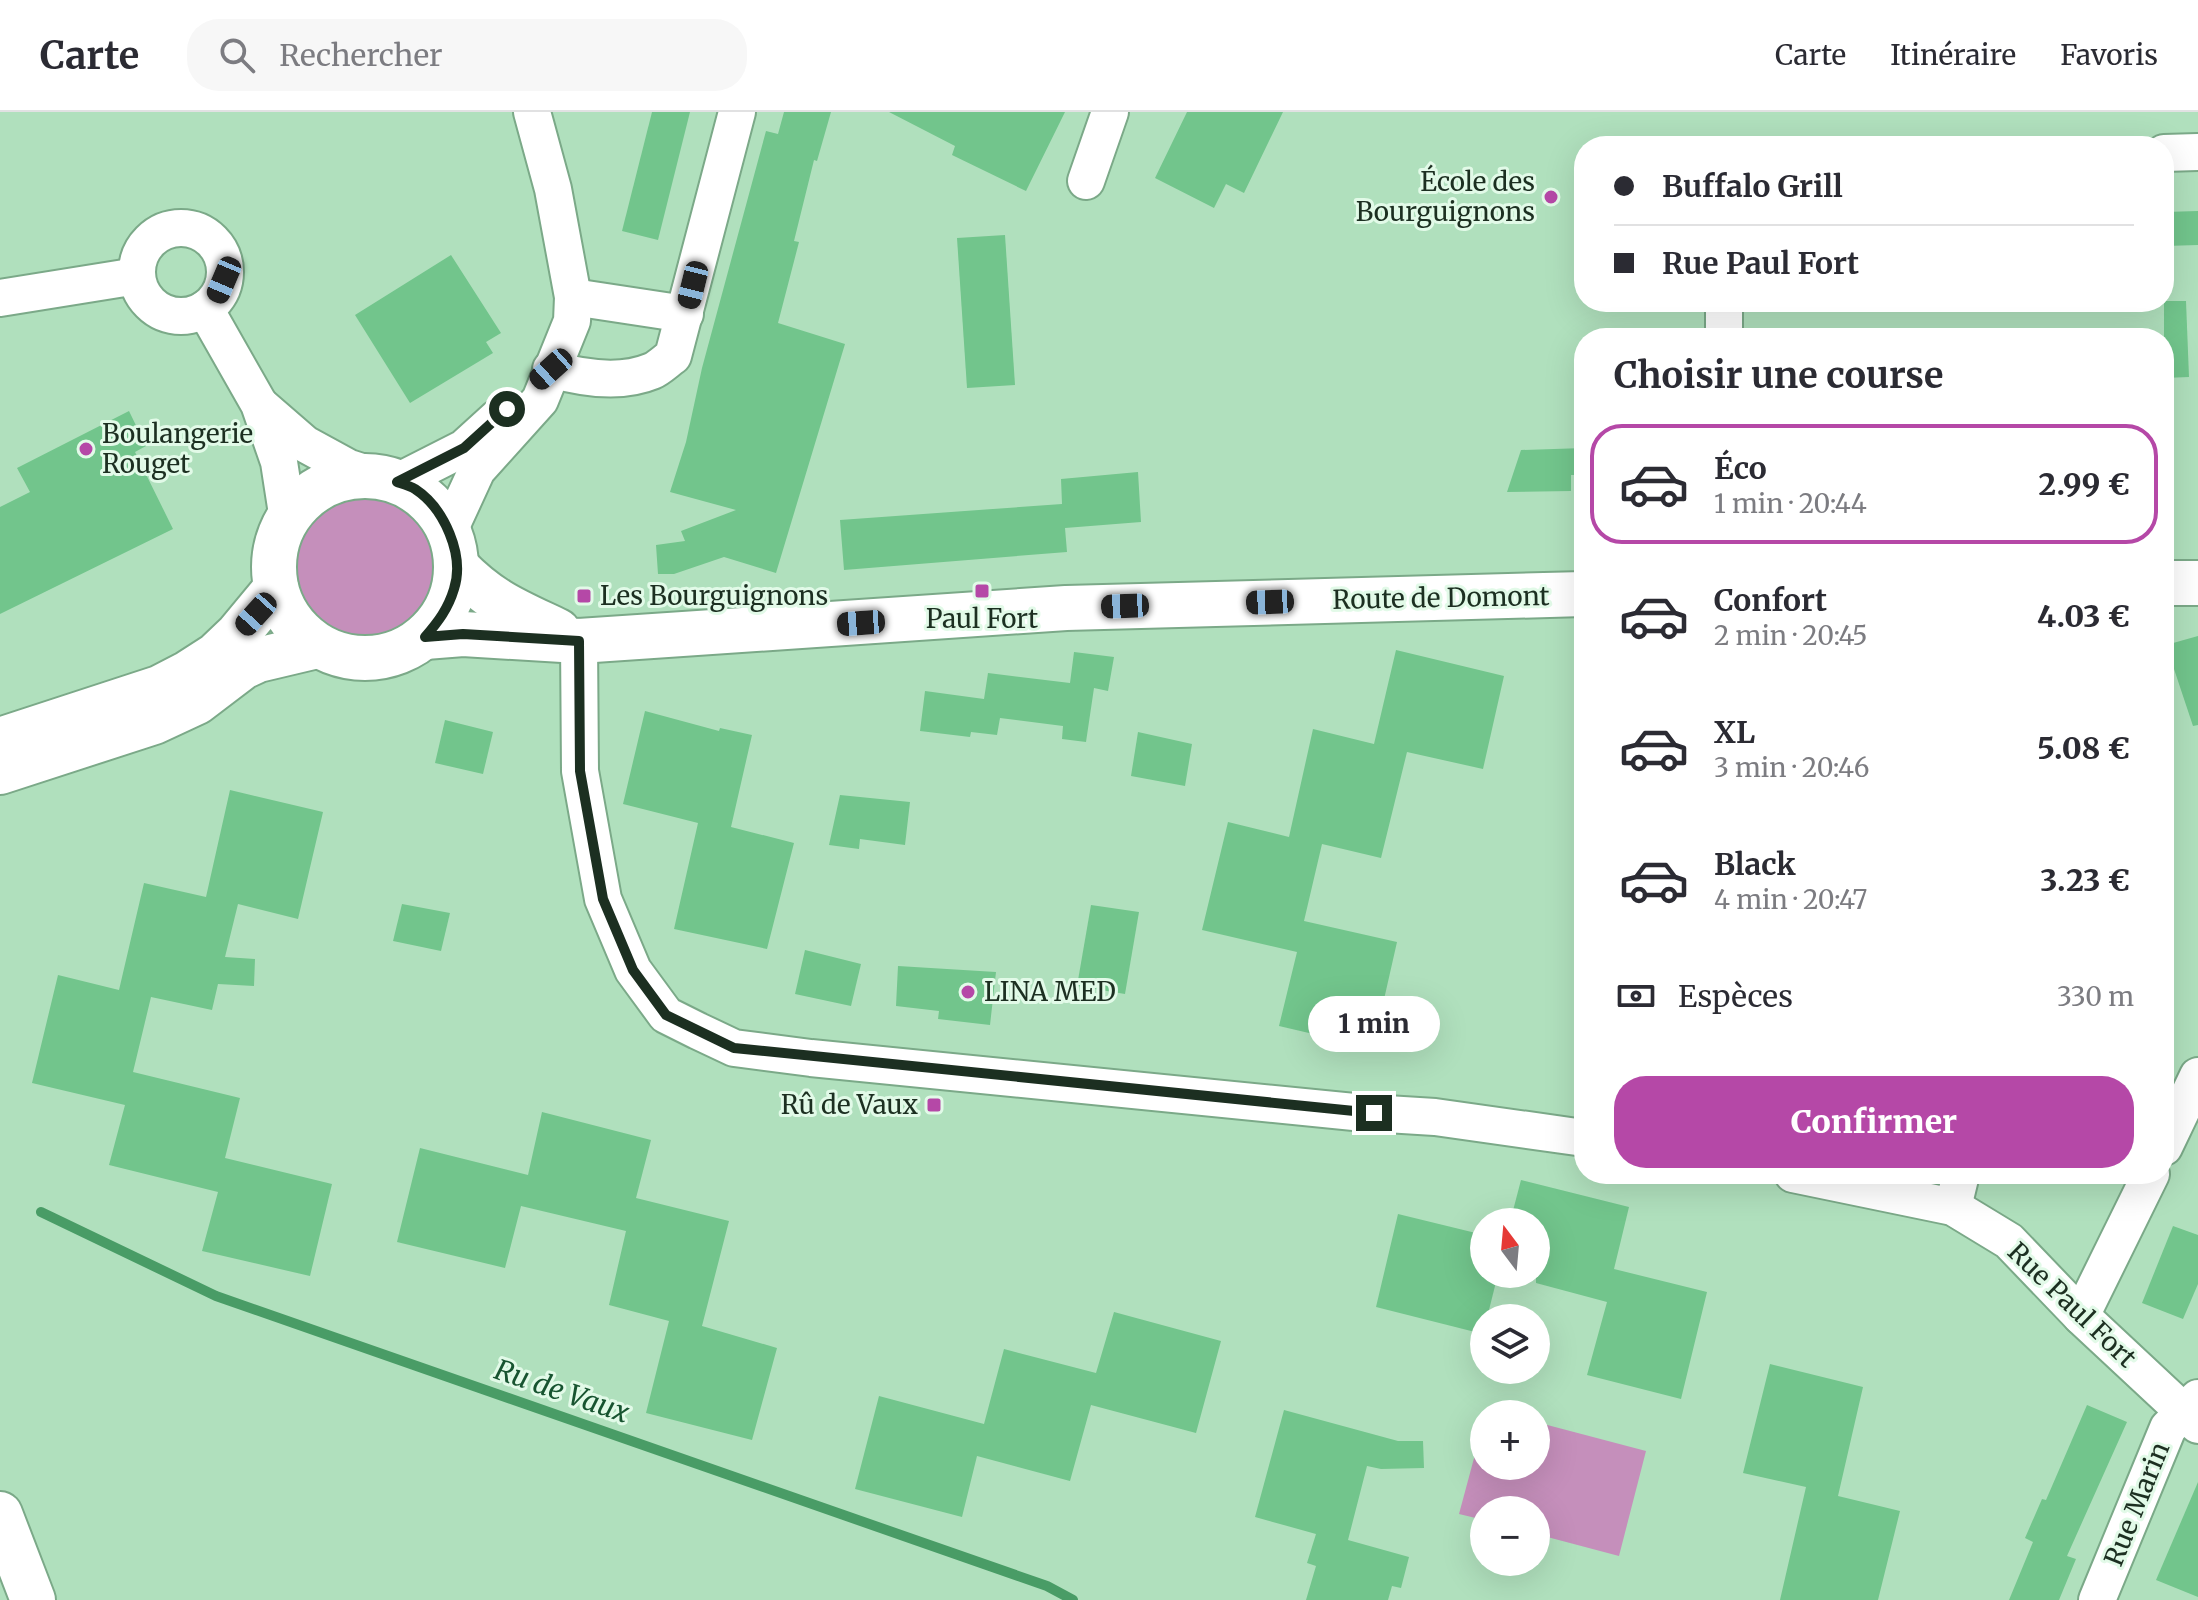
<!DOCTYPE html>
<html lang="fr">
<meta charset="utf-8">
<style>
body{margin:0;font-family:Merriweather,serif;background:#f7f7f7;color:#2b2b33;height:100vh;display:flex;flex-direction:column;font-size:30px;white-space:nowrap}
*{box-sizing:border-box;margin:0}
p{font-size:26px;color:#7c7c81}
.icon{flex:none;width:44px;height:44px;fill:none;stroke:currentColor;stroke-width:2;stroke-linecap:round;stroke-linejoin:round}
.map{position:relative;flex:1;overflow:hidden}
.details{position:absolute;left:1574px;top:216px;width:600px;height:856px;display:flex;flex-direction:column;background:#fff;border-radius:32px;box-shadow:0 8px 32px #0002}
.details>*{flex:none}
.hud{position:absolute;left:1574px;top:24px;width:600px;height:176px;border-radius:32px;box-shadow:0 8px 32px #0002;display:grid;align-content:center;height:176px;padding:0 40px;background:#fff}
.needle{width:52px;rotate:344deg}
.fabs{position:absolute;left:1470px;top:1096px;display:grid;gap:16px}
.fabs a{display:grid;place-items:center;width:80px;height:80px;border-radius:50%;background:#fff;box-shadow:0 8px 32px #0002;font-size:40px}
.end{position:absolute;width:36px;height:36px;margin:-18px;border:10px solid #1c2f21;background:#fff;box-shadow:0 0 0 4px #fff}
.from{border-radius:50%}
.bubble{position:absolute;height:56px;border-radius:28px;background:#fff;box-shadow:0 8px 32px #0002;font-size:26px;font-weight:800;line-height:56px;text-align:center}
.car{position:absolute;width:24px;height:48px;margin:-24px -12px;border-radius:10px;box-shadow:0 0 6px 2px #0007;background:linear-gradient(#222 24%,#8ab4d8 0 40%,#222 0 76%,#8ab4d8 0 86%,#222 0)}
.hud b{display:flex;align-items:center;gap:28px;height:76px;font-size:30px}
.hud b+b{border-top:2px solid #e1e1e2}
.hud i{width:20px;height:20px;background:#2b2b33}
ul{padding:0;list-style:none}
li{display:flex;align-items:center;gap:24px;height:120px;margin:0 16px 12px;padding:0 24px;border:4px solid transparent;border-radius:32px}
li div{flex:1}
li b{display:block;font-size:30px}
li em{font-style:normal;font-weight:800}
li.current{border-color:#b548a7}
li>.icon{width:72px;height:72px;stroke-width:1.5}
h2{padding:0 40px;font-size:36px;line-height:96px}
.pay{display:flex;align-items:center;gap:20px;height:88px;padding:0 40px;font-size:30px}
.pay p{margin-inline-start:auto}
.button{display:flex;gap:16px;margin-top:auto;padding:16px 40px}
.button a{flex:1;height:92px;border-radius:32px;background:#b548a7;color:#fff;font-size:32px;font-weight:800;line-height:92px;text-align:center}
header{display:flex;align-items:center;gap:48px;box-sizing:border-box;height:112px;padding:0 40px;background:#fff;border-bottom:2px solid #e1e1e2}
header strong{font-size:38px}
nav{display:flex;gap:44px;margin-inline-start:auto;font-size:28px}
.search{width:560px;height:72px;background:#f7f7f7;display:flex;align-items:center;gap:20px;box-sizing:border-box;padding:0 28px;border-radius:32px;color:#7c7c81;font-size:30px}
.map>svg:first-child{display:block}
.green{fill:#c58fbb}
.lines{fill:none;stroke-linecap:round;stroke-linejoin:round}
.stream{stroke:#499c66;stroke-width:10}
.building{fill:#72c58c}
.street-casing{stroke:#7ba988;stroke-width:40}
.secondary-casing{stroke:#7ba988;stroke-width:48}
.highway-casing{stroke:#7ba988;stroke-width:48}
.street{stroke:#fff;stroke-width:36}
.secondary{stroke:#fff;stroke-width:44}
.highway{stroke:#fff;stroke-width:44}
.route{stroke:#1c2f21;stroke-width:10}
.poi-dot{fill:#b548a7;stroke:#e2fae8;stroke-width:3}
.labels{text-anchor:middle;stroke-width:6;stroke-linejoin:round;paint-order:stroke}
.poi-label{font-size:26px;fill:#1c2f21;stroke:#e2fae8;text-anchor:start}
.street-label{font-size:26px;fill:#1c2f21;stroke:#e2fae8}
.water-label{font-size:28px;font-style:italic;fill:#175430;stroke:#e2fae8}
</style>
<header>
<strong>Carte</strong>
<div class="search"><svg class="icon" aria-label="search" viewBox="0 0 24 24"><circle cx="10" cy="10" r="6"/><path d="M15 15l6 6"/></svg>Rechercher</div>
<nav><a>Carte</a><a>Itinéraire</a><a>Favoris</a></nav>
</header>
<div class="map">
<svg width="2198" height="1488" viewBox="0 0 2198 1488">
<rect width="100%" height="100%" fill="#b0e0bd"/>
<!-- green -->
<g class="green">
<circle cx="364" cy="456" r="73"/>
<polygon points="1484,1309 1484,1354 1536,1354 1536,1310 1646,1339 1619,1444 1536,1422 1536,1398 1484,1398 1484,1408 1459,1402"/>
</g>
<g class="lines">
<!-- stream -->
<polyline class="stream" points="41,1100 216,1184 1047,1474 1073,1488"/>
</g>
<!-- building -->
<g class="building">
<polygon points="652,0 690,0 658,128 622,119"/>
<polygon points="784,0 831,0 817,49 814,48 794,129 799,130 778,211 845,232 776,461 724,445 674,462 658,462 656,433 685,429 681,419 736,398 670,380 686,330 702,256 766,19 778,22"/>
<polygon points="889,0 1065,0 1026,79 952,43 955,34"/>
<polygon points="1187,0 1283,0 1244,81 1226,72 1214,96 1155,66"/>
<polygon points="2198,99 2198,133 2165,134 2165,100"/>
<polygon points="1005,123 1015,273 967,276 957,126"/>
<polygon points="451,143 501,221 486,230 493,241 410,291 355,203"/>
<polygon points="2186,189 2189,265 2164,266 2164,189"/>
<polygon points="129,299 146,334 135,340 173,417 0,502 0,395 30,380 17,356"/>
<polygon points="1584,336 1584,363 1571,363 1571,379 1507,380 1521,338"/>
<polygon points="1138,360 1141,410 1065,416 1067,440 844,458 840,408 1062,392 1061,367"/>
<polygon points="2198,524 2198,613 2193,614 2166,533"/>
<polygon points="1396,538 1504,564 1483,657 1407,640 1381,746 1322,732 1304,809 1397,830 1373,936 1279,914 1297,840 1202,818 1228,710 1289,725 1313,617 1374,632"/>
<polygon points="1074,540 1114,545 1108,579 1094,576 1086,630 1062,627 1063,614 1000,606 997,623 971,620 970,625 920,619 925,579 984,587 988,561 1070,571"/>
<polygon points="645,599 719,619 720,616 752,623 731,715 794,731 767,837 674,817 698,711 623,692"/>
<polygon points="445,608 493,620 483,662 435,651"/>
<polygon points="1138,620 1192,632 1185,674 1131,664"/>
<polygon points="230,678 323,700 298,807 238,792 225,845 255,847 254,874 218,872 212,898 151,885 133,960 240,986 225,1046 332,1072 310,1164 202,1139 218,1080 109,1053 125,993 32,971 58,863 119,878 144,771 206,785"/>
<polygon points="840,683 910,690 905,733 860,727 859,737 829,733"/>
<polygon points="402,792 450,801 441,839 393,829"/>
<polygon points="1091,793 1139,800 1125,882 1077,874"/>
<polygon points="805,838 861,852 851,894 795,882"/>
<polygon points="898,854 996,860 990,913 938,907 939,899 896,894"/>
<polygon points="542,1000 651,1028 636,1086 729,1109 702,1214 777,1236 752,1328 646,1301 669,1209 609,1193 626,1119 521,1094 505,1156 397,1130 420,1036 528,1063"/>
<polygon points="1521,1068 1629,1095 1614,1157 1707,1180 1681,1287 1587,1263 1607,1190 1536,1171 1536,1110 1510,1110"/>
<polygon points="1398,1102 1484,1123 1484,1162 1498,1162 1487,1206 1484,1206 1483,1222 1376,1195"/>
<polygon points="2173,1114 2198,1123 2198,1172 2183,1207 2142,1191"/>
<polygon points="1114,1200 1221,1229 1196,1321 1091,1293 1070,1369 977,1344 962,1405 855,1377 879,1284 984,1312 1004,1237 1096,1261"/>
<polygon points="1770,1252 1863,1275 1838,1384 1900,1399 1878,1488 1780,1488 1806,1375 1743,1361"/>
<polygon points="2087,1293 2127,1310 2067,1444 2076,1447 2059,1488 2009,1488 2033,1430 2025,1426 2042,1387 2046,1388"/>
<polygon points="1284,1298 1398,1329 1423,1329 1424,1356 1381,1357 1367,1354 1348,1428 1409,1445 1401,1476 1392,1474 1388,1488 1306,1488 1316,1454 1307,1451 1316,1422 1255,1405"/>
<polygon points="2198,1370 2198,1485 2156,1468"/>
</g>
<g class="lines">
<!-- street casing -->
<g class="street-casing">
<g id="street">
<polyline points="2164,41 2198,40"/>
<polyline points="1086,69 1110,0"/>
<circle cx="181" cy="160" r="44"/>
<polyline points="573,185 685,202"/>
<polyline points="0,186 137,164"/>
<polyline points="1724,190 1724,226"/>
<polyline points="205,197 259,292 279,350 288,408"/>
<path d="M551 257C582 266 621 272 652 259 659 256 666 249 673 244L737 0"/>
<polyline points="260,293 305,332 349,356 377,365"/>
<polyline points="397,370 464,336 497,306"/>
<polyline points="448,421 477,358 540,288 572,209 573,185 553,77 532,0"/>
<polyline points="579,529 580,659 603,787 633,858 666,903 698,919 734,936 811,946 1354,1000 1435,1005 1584,1026"/>
<polyline points="2164,1035 2198,964"/>
<polyline points="1793,1062 1953,1095 2009,1129 2081,1204 2198,1313"/>
<polyline points="1953,1095 1961,1062"/>
<polyline points="2081,1204 2151,1062"/>
<polyline points="2097,1488 2168,1316 2198,1286"/>
</g>
</g>
<!-- secondary casing -->
<g class="secondary-casing">
<g id="secondary">
<circle cx="365" cy="455" r="91"/>
<path d="M457 455C491 490 516 499 558 519"/>
<polyline points="2164,471 2198,471"/>
<polyline points="425,525 463,522 579,529 1066,496 1584,482"/>
<polyline points="0,628 159,576 188,561 216,543 237,523 276,476"/>
<polyline points="0,660 154,610 197,590 243,555 258,548 317,534"/>
</g>
</g>
<!-- highway casing -->
<g class="highway-casing">
<polyline id="highway" points="0,1402 33,1488"/>
</g>
<!-- street -->
<use href="#street" class="street"/>
<!-- secondary -->
<use href="#secondary" class="secondary"/>
<!-- highway -->
<use href="#highway" class="highway"/>
</g>
<g class="lines">
<!-- route -->
<path class="route" d="M507 297 464 336 397 370C403 372 410 374 415 377 444 396 465 443 454 477 448 497 438 510 425 525L463 522 579 529 580 659 603 787 633 858 666 903 734 936 1374 1001"/>
</g>
<!-- markers -->
<g class="poi-dot">
<circle cx="1551" cy="85" r="8"/>
<circle cx="86" cy="337" r="8"/>
<rect x="974" y="471" width="16" height="16" rx="4"/>
<rect x="576" y="476" width="16" height="16" rx="4"/>
<circle cx="968" cy="880" r="8"/>
<rect x="926" y="985" width="16" height="16" rx="4"/>
</g>
<g class="labels">
<!-- poi labels -->
<g class="poi-label">
<text x="1535" y="79" text-anchor="end">École des<tspan x="1535" dy="30">Bourguignons</tspan></text>
<text x="102" y="331">Boulangerie<tspan x="102" dy="30">Rouget</tspan></text>
<text x="600" y="493">Les Bourguignons</text>
<text x="982" y="516" text-anchor="middle">Paul Fort</text>
<text x="984" y="889">LINA MED</text>
<text x="918" y="1002" text-anchor="end">Rû de Vaux</text>
</g>
<!-- street labels -->
<g class="street-label">
<text transform="translate(1441 486) rotate(-1)" y="9">Route de Domont</text>
<text transform="translate(2072 1193) rotate(44)" y="9">Rue Paul Fort</text>
<text transform="translate(2137 1392) rotate(-68)" y="9">Rue Marin</text>
</g>
<!-- water labels -->
<g class="water-label">
<text transform="translate(562 1279) rotate(19)" y="10">Ru de Vaux</text>
</g>
</g>
</svg>
<div class="fabs">
<a><svg class="needle" viewBox="-14 -14 28 28"><path d="M0-13l5 13h-10z" fill="#e53935"/><path d="M0 13l5-13h-10z" fill="#7c7c81"/></svg></a>
<a><svg class="icon" aria-label="layers" viewBox="0 0 24 24"><path d="M12 4l9 5-9 5-9-5zM3 14l9 5 9-5"/></svg></a>
<a>+</a>
<a>−</a>
</div>
<i class="end from" style="left:507px;top:297px"></i>
<i class="end" style="left:1374px;top:1001px"></i>
<div class="bubble" style="left:1308px;top:884px;width:132px">1 min</div>
<i class="car" style="left:224px;top:168px;rotate:203deg"></i>
<i class="car" style="left:693px;top:173px;rotate:194deg"></i>
<i class="car" style="left:551px;top:257px;rotate:228deg"></i>
<i class="car" style="left:1270px;top:490px;rotate:268deg"></i>
<i class="car" style="left:1125px;top:494px;rotate:268deg"></i>
<i class="car" style="left:256px;top:502px;rotate:222deg"></i>
<i class="car" style="left:861px;top:511px;rotate:266deg"></i>
<div class="hud">
<b><i class="from"></i>Buffalo Grill</b>
<b><i></i>Rue Paul Fort</b>
</div>
<section class="details">
<h2>Choisir une course</h2>
<ul>
<li class="current"><svg class="icon" aria-label="car" viewBox="0 0 24 24"><path d="M5 17H2v-5l4-1 3-4h7l3 4 3 1v5h-3M9 17h6M6 11h13"/><circle cx="7" cy="17" r="2"/><circle cx="17" cy="17" r="2"/></svg><div><b>Éco</b><p>1 min · 20:44</p></div><em>2.99 €</em></li>
<li><svg class="icon" aria-label="car" viewBox="0 0 24 24"><path d="M5 17H2v-5l4-1 3-4h7l3 4 3 1v5h-3M9 17h6M6 11h13"/><circle cx="7" cy="17" r="2"/><circle cx="17" cy="17" r="2"/></svg><div><b>Confort</b><p>2 min · 20:45</p></div><em>4.03 €</em></li>
<li><svg class="icon" aria-label="car" viewBox="0 0 24 24"><path d="M5 17H2v-5l4-1 3-4h7l3 4 3 1v5h-3M9 17h6M6 11h13"/><circle cx="7" cy="17" r="2"/><circle cx="17" cy="17" r="2"/></svg><div><b>XL</b><p>3 min · 20:46</p></div><em>5.08 €</em></li>
<li><svg class="icon" aria-label="car" viewBox="0 0 24 24"><path d="M5 17H2v-5l4-1 3-4h7l3 4 3 1v5h-3M9 17h6M6 11h13"/><circle cx="7" cy="17" r="2"/><circle cx="17" cy="17" r="2"/></svg><div><b>Black</b><p>4 min · 20:47</p></div><em>3.23 €</em></li>
</ul>
<div class="pay"><svg class="icon" aria-label="cash" viewBox="0 0 24 24"><path d="M3 7h18v10H3z"/><circle cx="12" cy="12" r="2"/></svg>Espèces<p>330 m</p></div>
<div class="button"><a>Confirmer</a></div>
</section>
</div>
